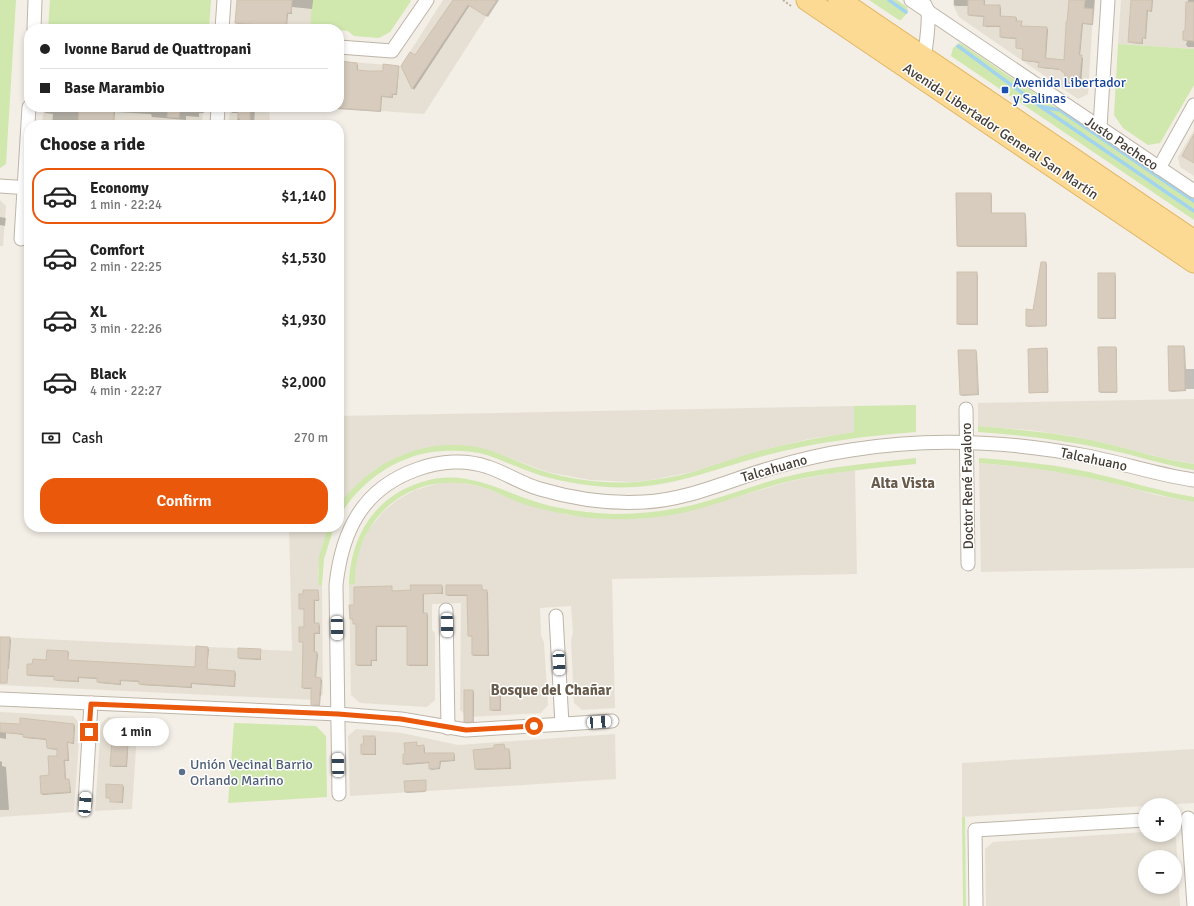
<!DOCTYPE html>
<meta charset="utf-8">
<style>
body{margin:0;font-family:Signika,sans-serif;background:#f2f2f2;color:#222;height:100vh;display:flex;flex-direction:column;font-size:15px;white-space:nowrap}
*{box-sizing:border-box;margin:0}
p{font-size:13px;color:#767676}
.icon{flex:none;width:22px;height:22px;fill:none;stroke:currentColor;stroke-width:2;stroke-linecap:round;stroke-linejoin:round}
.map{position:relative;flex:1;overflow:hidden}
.details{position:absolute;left:24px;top:120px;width:320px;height:412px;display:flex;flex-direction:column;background:#fff;border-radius:16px;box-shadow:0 2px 6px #0003}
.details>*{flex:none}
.hud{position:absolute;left:24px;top:24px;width:320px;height:88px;border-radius:16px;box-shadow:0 2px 6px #0003;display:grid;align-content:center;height:88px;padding:0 16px;background:#fff}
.tools{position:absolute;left:1138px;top:798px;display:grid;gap:8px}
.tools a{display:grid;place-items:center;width:44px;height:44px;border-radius:50%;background:#fff;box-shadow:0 2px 6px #0003;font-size:20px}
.end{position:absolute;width:18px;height:18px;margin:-9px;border:5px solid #ea580c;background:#fff;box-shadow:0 0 0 2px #fff}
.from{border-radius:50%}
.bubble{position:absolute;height:28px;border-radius:14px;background:#fff;box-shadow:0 2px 6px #0003;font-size:13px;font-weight:600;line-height:28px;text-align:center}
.car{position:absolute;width:12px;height:24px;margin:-12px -6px;border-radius:5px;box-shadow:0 0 3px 1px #0007;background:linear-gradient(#fff 24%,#345 0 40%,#fff 0 76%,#345 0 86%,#fff 0)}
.hud b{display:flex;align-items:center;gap:14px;height:38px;font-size:15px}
.hud b+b{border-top:1px solid #e0e0e0}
.hud i{width:10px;height:10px;background:#222}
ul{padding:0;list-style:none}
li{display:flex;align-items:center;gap:12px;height:56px;margin:0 8px 6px;padding:0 8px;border:2px solid transparent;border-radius:16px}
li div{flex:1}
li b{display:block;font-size:15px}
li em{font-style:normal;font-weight:600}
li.selected{border-color:#ea580c}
li>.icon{width:36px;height:36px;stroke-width:1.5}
h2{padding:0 16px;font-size:18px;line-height:48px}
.pay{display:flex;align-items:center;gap:10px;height:44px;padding:0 16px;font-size:15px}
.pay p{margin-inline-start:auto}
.primary-button{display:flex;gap:8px;margin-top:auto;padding:8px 16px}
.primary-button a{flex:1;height:46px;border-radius:16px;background:#ea580c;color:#fff;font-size:16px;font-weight:600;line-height:46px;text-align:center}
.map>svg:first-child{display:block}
.residential{fill:#e6e0d4;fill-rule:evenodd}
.green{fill:#d0e7ae}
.shadow{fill:#0003}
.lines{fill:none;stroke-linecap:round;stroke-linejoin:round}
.stream{stroke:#a2d3ef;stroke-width:3.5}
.building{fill:#d7ccbe;stroke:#cfc1ae}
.street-casing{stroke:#beb5a8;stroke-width:15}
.primary-casing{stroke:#e2b764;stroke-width:23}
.path{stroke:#bfb09a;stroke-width:2;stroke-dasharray:2 2;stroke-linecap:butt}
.street{stroke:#fff;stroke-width:13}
.primary{stroke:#fdda94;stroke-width:21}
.route{stroke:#ea580c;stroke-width:5}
.transit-dot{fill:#1a4fb4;stroke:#fff;stroke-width:1.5}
.service-dot{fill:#5c6f8a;stroke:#fff;stroke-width:1.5}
.labels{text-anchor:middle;stroke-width:3;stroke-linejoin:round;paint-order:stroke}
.transit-label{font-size:14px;fill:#164399;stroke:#fff;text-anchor:start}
.street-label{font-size:14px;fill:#453e35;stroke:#fff}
.service-label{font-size:14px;fill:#4e5e75;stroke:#fff;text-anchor:start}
.neighbourhood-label{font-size:15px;font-weight:bold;fill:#685b4c;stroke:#fff}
</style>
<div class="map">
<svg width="1194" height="906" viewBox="0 0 1194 906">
<rect width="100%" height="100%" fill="#f3eee6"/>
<!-- residential -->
<g class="residential">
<polygon points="237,0 312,0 310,29 235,29"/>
<polygon points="443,0 497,0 424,114 324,107 339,107 339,61 401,66"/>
<polygon points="953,0 1094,0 1088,94 1078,99 959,17 953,5"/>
<polygon points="1121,0 1194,0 1194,49 1118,44"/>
<polygon points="44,107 203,107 202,125 42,125"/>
<polygon points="230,107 269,107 270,125 229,125"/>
<polygon points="1194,130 1194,176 1180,167 1178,157"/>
<polygon points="0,200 6,206 3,246 0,246"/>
<polygon points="1194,399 1194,464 1163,458 1108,444 1071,436 1029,430 978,426 978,403"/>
<polygon points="854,406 854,432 809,439 771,448 692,472 651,480 631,482 590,480 547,472 491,451 480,448 459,445 437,446 400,456 375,469 353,488 339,507 339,416"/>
<polygon points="979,463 1030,468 1064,473 1109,482 1156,495 1194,502 1194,568 981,572"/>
<polygon points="855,470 857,574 612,579 615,708 582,710 574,703 571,641 573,633 571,606 540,608 541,635 544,643 548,705 541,713 468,717 460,710 461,603 432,604 432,630 435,633 435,700 427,707 360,703 351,695 349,585 355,584 355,569 358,553 368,530 383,512 397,500 415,490 439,483 460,483 482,487 525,504 567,515 614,519 638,519 685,512 791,481 834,473"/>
<polygon points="289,527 328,527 322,547 318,572 318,585 322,585 323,694 316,700 0,685 0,637 292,651"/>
<polygon points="0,712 73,716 80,724 74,812 0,817"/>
<polygon points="108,717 138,718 132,809 95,811 101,724"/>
<polygon points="356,729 402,733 458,745 615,734 616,779 350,796 348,736"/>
<polygon points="1194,749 1194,803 962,817 962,763"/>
<path d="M1145 832V835H1172L1176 838 1180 906H986L985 849 993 842ZM1145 857H1175V887H1145Z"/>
</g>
<!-- green -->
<g class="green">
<polygon points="0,0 16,0 6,164 0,168"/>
<polygon points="50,0 211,0 209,29 48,29"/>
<polygon points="312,0 410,0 411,1 390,32 379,38 354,36 348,31 339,30 339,29 310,28"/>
<polygon points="869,0 897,0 907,7 908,12 901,20 899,20"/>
<polygon points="959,43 962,44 1194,202 1194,220 951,56 953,48"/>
<polygon points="1118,44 1194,49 1194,85 1160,143 1148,145 1123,128 1114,115"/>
<path d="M916 405V432C866 436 816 442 767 455 723 466 682 484 636 487 603 489 570 484 539 475 521 469 504 461 487 455 470 450 450 450 432 452 393 458 359 483 339 517 339 514 338 510 339 508 341 499 357 484 364 478 398 449 449 436 492 451 510 458 527 466 546 472 574 480 606 484 636 482 655 480 674 477 693 472 709 467 725 461 742 456 778 445 816 438 854 432V406Z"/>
<path d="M978 426C1022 430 1065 433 1108 444 1137 451 1165 460 1194 464V470C1164 465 1135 455 1105 449 1063 440 1021 435 978 432Z"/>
<path d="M916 458V464C874 468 832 472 790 481 761 488 734 499 705 507 676 516 645 520 614 519 584 519 555 513 526 505 511 500 497 492 482 487 464 482 443 481 425 486 381 499 354 539 355 584L349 585C350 537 375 496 422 482 465 468 500 491 540 503 563 510 589 513 613 514 640 514 667 511 693 505 725 497 756 484 789 476 831 466 874 463 916 458Z"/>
<path d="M979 458C1016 461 1053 464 1089 472 1124 480 1158 491 1194 497V502C1158 496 1124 485 1089 478 1053 470 1016 466 979 463Z"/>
<polygon points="328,527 334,527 324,559 322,585 318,585 319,557"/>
<polygon points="234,723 316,726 326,736 327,797 228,803"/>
<polygon points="962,817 965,817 966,906 963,906"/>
</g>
<!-- shadow -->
<g class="shadow">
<polygon points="238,0 313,0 312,9 292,7 292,14 288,14 287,27 260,26 260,29 244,29 244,24 238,24 236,23"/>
<polygon points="454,0 499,0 488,17 470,5 414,90 402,66 416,56"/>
<polygon points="954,0 985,0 985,6 1000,6 1001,8 1001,17 1016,17 1017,19 1017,22 1021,22 1022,27 1047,28 1048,30 1046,59 1064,61 1070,0 1095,0 1093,25 1083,24 1080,56 1083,58 1081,85 1070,84 1069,81 1065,80 1066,73 1061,70 1041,68 1039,67 1040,63 1025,61 1023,60 1024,50 1017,48 1017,39 1002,38 1001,36 1001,27 986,27 984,25 985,17 971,16 969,15 969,6 956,6 954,5"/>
<polygon points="1132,0 1153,0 1152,12 1148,11 1146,39 1143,38 1143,44 1131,43 1129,42"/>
<polygon points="1188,0 1194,0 1194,47 1188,47 1186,45 1187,41 1184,40 1186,32"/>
<polygon points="339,62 357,64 358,65 358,71 383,72 398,67 399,68 397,95 393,95 393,98 382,97 381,112 337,109 336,107 339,107"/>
<polygon points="45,107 205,107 204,113 199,113 199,117 186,116 186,120 152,117 151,114 115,112 114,125 52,125 53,114 46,113 44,112"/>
<polygon points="231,107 255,107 254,125 237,125 238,113 232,113 231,111"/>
<polygon points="991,194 992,195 992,214 1025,214 1026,215 1027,247 959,247 958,246"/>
<polygon points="0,217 6,218 5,226 0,225"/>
<polygon points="1046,263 1047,264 1047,326 1028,327 1027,325 1034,311"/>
<polygon points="976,273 978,275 978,325 959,325 958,324"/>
<polygon points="1115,274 1116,275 1116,319 1100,319 1099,318"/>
<polygon points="1169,347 1184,347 1185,348 1186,369 1194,369 1194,389 1186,389 1186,391 1171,392 1170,390"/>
<polygon points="1116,348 1117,349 1117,393 1101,393 1100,392"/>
<polygon points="1047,349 1048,351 1048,393 1031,393 1030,392"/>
<polygon points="976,351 977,352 979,395 962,396 961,394"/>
<polygon points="441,586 443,587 443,594 424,594 424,614 428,615 428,666 409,666 408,664 408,627 377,627 377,661 372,661 372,666 358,666 357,665 357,625 354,623 354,620 351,619 355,606 391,587 393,592 412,591"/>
<polygon points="481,586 483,591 488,592 489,656 474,656 473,655 473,637 469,636 468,596 448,596 447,595"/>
<polygon points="318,591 319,593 319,601 315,601 315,624 319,624 320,626 320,634 315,634 315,653 318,654 316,678 322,680 320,706 313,706 312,704 312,689 304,689 303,687 304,643 300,641 305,628 305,610 300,608"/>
<polygon points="0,638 10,638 11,640 9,669 7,668 0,680"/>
<polygon points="207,648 209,649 207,670 234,672 236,673 235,687 192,684 192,688 174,687 141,685 140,682 121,681 121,685 99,683 98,679 79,678 79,682 57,681 55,677 29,676 28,674 33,665 68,652 69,653 68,661 196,668"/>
<polygon points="260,650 261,652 261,660 240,659 239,658"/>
<polygon points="473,691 474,692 474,723 467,723 465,721"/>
<polygon points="499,691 501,692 501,711 493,711 491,710"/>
<polygon points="0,724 74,725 75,726 74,744 68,743 69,761 65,761 66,780 70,782 71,793 43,795 42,794 57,758 58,750 49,749 48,747 47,740 25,738 24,735 6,733 6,739 0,738"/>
<polygon points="128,731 129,733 127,767 113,767 111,765 113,740 109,738"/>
<polygon points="374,737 376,738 376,755 363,755 362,754 365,745"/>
<polygon points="416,743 418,747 423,746 425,748 425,754 454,754 455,755 455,761 441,762 440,769 431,770 430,768 430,763 406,765 404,763"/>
<polygon points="504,745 506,750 510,751 511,769 477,770 476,769 496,749"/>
<polygon points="0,761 2,762 2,766 6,767 9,810 0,810"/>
<polygon points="425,781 425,792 407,793 406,792"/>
<polygon points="123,786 124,787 123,803 113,802 111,799 107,797"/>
</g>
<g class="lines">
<!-- stream -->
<g class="stream">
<polyline points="889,0 906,12"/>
<polyline points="958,46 1040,106 1194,211"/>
<polyline points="1043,107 1060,110 1194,201"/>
</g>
</g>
<!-- building -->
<g class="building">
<polygon points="237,0 292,0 291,13 287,13 286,27 235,23"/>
<polygon points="453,0 497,0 486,16 468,5 412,89 401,66 410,52 415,55"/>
<polygon points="968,0 984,0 984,5 1000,5 1000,16 1016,17 1016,21 1022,21 1021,26 1047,27 1045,58 1064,60 1066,26 1066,22 1067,22 1069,0 1085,0 1084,8 1093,9 1092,24 1082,23 1079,55 1082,55 1079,84 1068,83 1068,81 1064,80 1065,74 1059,69 1038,67 1039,62 1022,60 1023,49 1016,48 1016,38 1000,37 1000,26 983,26 984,16 968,15"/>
<polygon points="1131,0 1152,0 1151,11 1147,10 1145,38 1142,38 1142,43 1128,42"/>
<polygon points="1186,2 1194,2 1194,41 1183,40 1183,31 1185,31"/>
<polygon points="339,61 357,63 357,70 368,71 383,71 383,64 399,66 396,94 392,94 392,97 381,96 380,111 339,108"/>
<polygon points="79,107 114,107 113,125 78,125"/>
<polygon points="168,107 180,107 179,118 167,117"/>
<polygon points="238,107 250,107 250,125 240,125 240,119 238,118"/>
<polygon points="1194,134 1194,163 1182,156"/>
<polygon points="956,193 991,193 991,213 1025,213 1026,246 957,246"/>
<polygon points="1041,262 1046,262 1046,326 1026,326 1026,309 1033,310"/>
<rect x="957" y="272" width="20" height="52"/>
<rect x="1098" y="273" width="17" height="45"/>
<polygon points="1168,346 1184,346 1185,390 1169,391"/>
<polygon points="1098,347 1116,347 1117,392 1099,392"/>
<polygon points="1047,348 1048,392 1029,393 1028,349"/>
<polygon points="958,350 976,350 978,394 960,395"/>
<polygon points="410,585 442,585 442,593 423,594 423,613 427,613 427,665 407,665 407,626 376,626 376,660 371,660 371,665 356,665 356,624 353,624 353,619 350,619 349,605 354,605 354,587 392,586 392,591 411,590"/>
<polygon points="446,585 482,585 482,590 487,590 488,655 472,655 472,636 468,636 467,595 446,595"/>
<polygon points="303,590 318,590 319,600 314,600 314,623 319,623 319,633 314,633 314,652 317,652 315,677 321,678 319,705 311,705 311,688 302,688 303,642 299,642 299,627 304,627 304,609 299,609 299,594 303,594"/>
<polygon points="0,637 10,637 7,683 0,683"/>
<polygon points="196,646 208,647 207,669 235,671 234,686 191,683 191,687 172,686 139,684 139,681 120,680 120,684 97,682 97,678 78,677 78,681 54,680 54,676 27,675 27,664 32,664 33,659 46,660 47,650 68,651 68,660 195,667"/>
<polygon points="238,648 261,649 260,659 238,658"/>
<rect x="464" y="690" width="9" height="32"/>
<rect x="490" y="690" width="10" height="20"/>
<polygon points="20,718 74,724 73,743 67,742 68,760 64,760 65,779 69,779 70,792 41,794 40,776 49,775 48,756 57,756 57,749 47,748 46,739 23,737 23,734 0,732 0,723 20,724"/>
<polygon points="109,730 129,730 126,766 110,766 112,739 108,739"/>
<polygon points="363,736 375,736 375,754 361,754 361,744 364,744"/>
<polygon points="417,742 417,746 424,745 424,753 454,753 454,760 440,761 439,768 429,769 429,762 403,764 403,754 405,754 404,743"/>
<polygon points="504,744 505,749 509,749 510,768 475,769 473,750 494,748 494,745"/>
<polygon points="426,780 426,791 405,792 404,781"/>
<polygon points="106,784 123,785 122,802 110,802 110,798 106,798"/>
</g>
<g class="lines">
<!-- street casing -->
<g class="street-casing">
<g id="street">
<polyline points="911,0 1194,191"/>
<polyline points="34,29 35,0"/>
<polyline points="222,29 224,0"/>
<polyline points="339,47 392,51 427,0"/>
<path d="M922 62C926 56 929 20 928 11 927 9 926 7 925 5"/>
<polyline points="217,125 218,107"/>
<polyline points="1100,127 1108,0"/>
<polyline points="1159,168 1194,105"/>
<polyline points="0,186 29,188"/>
<polyline points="21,239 29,107"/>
<polyline points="966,409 968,564"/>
<polyline points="446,610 448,728"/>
<polyline points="556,616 562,724"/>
<polyline points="0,699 338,714 401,719 466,730 612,721"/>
<path d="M339 794 336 585C342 530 363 488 418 469 440 461 466 459 488 467 506 473 522 484 540 489 574 499 609 504 644 502 687 500 727 481 768 469 795 461 823 454 851 450 930 437 1009 441 1087 456 1123 463 1158 475 1194 480"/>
<polyline points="85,804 91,703"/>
<polyline points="1188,818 1194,906"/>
<polyline points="976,906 975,830 1145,820"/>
</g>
</g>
<!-- primary casing -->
<g class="primary-casing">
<g id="primary">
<polyline points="807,0 1194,262"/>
<polyline points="839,0 1194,241"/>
</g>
</g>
<!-- path -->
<polyline class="path" points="783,0 791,6"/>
<!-- street -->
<use href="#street" class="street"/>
<!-- primary -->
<use href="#primary" class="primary"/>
</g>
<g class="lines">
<!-- route -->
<polyline class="route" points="89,732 91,704 338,714 401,719 466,730 534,726"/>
</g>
<!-- markers -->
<rect class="transit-dot" x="1001" y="86" width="8" height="8" rx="2"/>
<circle class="service-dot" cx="182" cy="772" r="4"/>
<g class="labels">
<!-- transit labels -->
<g class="transit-label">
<text x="1013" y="87">Avenida Libertador<tspan x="1013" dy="16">y Salinas</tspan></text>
</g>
<!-- street labels -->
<g class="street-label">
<text transform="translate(1001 131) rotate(34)" y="5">Avenida Libertador General San Martín</text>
<text transform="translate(1122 143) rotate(34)" y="5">Justo Pacheco</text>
<text transform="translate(1094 459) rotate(12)" y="5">Talcahuano</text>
<text transform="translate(774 468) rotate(-16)" y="5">Talcahuano</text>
<text transform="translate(967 486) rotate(-91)" y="5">Doctor René Favaloro</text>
</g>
<!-- service labels -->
<g class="service-label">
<text x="190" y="769">Unión Vecinal Barrio<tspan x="190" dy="16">Orlando Marino</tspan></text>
</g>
<!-- neighbourhood labels -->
<g class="neighbourhood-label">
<text x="903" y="488">Alta Vista</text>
<text x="551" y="695">Bosque del Chañar</text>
</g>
</g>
</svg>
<div class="tools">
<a>+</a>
<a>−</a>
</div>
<i class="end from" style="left:534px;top:726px"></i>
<i class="end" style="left:89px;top:732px"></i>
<div class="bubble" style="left:103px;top:718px;width:66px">1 min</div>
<i class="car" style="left:447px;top:625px;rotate:179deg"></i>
<i class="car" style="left:337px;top:628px;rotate:179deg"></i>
<i class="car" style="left:559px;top:663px;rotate:177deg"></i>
<i class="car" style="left:599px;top:722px;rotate:86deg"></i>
<i class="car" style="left:338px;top:765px;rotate:359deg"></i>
<i class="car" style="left:85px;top:804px;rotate:4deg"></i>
<div class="hud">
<b><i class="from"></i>Ivonne Barud de Quattropani</b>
<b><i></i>Base Marambio</b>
</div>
<section class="details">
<h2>Choose a ride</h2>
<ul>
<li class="selected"><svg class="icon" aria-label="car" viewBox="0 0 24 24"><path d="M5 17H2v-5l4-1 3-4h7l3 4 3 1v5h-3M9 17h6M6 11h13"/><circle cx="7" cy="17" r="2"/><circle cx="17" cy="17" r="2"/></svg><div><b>Economy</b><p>1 min · 22:24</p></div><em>$1,140</em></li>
<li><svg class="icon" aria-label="car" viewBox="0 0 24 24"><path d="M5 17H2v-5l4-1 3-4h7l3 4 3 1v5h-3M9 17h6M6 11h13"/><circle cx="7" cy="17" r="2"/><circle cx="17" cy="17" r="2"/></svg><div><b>Comfort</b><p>2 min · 22:25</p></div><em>$1,530</em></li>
<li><svg class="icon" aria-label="car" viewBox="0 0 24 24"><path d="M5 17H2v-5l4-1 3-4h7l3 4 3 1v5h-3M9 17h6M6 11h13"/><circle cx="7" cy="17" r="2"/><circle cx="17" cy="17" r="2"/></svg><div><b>XL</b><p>3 min · 22:26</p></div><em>$1,930</em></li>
<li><svg class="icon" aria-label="car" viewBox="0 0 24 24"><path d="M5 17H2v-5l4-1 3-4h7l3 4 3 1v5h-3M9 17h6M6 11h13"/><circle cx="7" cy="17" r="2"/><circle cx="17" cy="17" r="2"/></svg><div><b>Black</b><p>4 min · 22:27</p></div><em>$2,000</em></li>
</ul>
<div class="pay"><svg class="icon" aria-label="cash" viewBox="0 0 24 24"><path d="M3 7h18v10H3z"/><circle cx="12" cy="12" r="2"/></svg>Cash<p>270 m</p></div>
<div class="primary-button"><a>Confirm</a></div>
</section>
</div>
